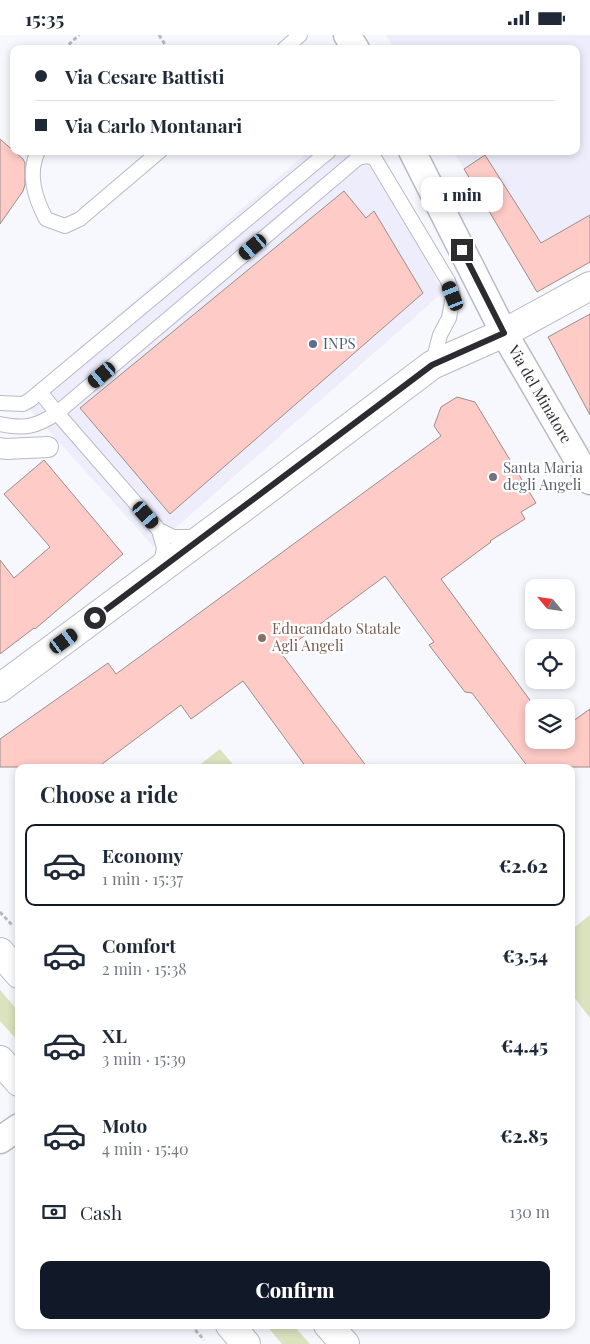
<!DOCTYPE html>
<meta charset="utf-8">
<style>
body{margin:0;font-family:"Playfair Display",serif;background:#f2f2f3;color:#1f2937;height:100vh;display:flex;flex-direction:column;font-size:19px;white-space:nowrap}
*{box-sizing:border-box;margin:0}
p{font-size:16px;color:#747a83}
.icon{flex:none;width:28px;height:28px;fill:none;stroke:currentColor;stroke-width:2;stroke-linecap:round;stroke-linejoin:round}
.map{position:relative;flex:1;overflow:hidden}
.panel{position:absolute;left:15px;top:729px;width:560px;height:565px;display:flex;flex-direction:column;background:#fff;border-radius:10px;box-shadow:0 2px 8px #0003}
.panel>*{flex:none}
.hud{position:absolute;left:10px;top:10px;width:570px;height:110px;border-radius:10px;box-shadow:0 2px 8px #0003;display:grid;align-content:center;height:110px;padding:0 25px;background:#fff}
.needle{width:32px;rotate:299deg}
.tools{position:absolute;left:525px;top:544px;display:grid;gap:10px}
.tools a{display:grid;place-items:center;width:50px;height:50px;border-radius:10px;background:#fff;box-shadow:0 2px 8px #0003;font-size:25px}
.end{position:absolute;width:22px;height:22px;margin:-11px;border:6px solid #2c2b30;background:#fff;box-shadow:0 0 0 2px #fff}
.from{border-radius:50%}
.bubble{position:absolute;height:35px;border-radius:10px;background:#fff;box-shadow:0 2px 8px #0003;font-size:16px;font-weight:800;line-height:35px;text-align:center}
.car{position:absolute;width:15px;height:30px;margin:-15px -8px;border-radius:6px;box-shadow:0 0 4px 1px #0007;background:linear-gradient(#222 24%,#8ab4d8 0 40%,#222 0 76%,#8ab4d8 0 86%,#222 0)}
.hud b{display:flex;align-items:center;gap:18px;height:48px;font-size:19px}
.hud b+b{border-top:1px solid #e0e1e3}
.hud i{width:12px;height:12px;background:#1f2937}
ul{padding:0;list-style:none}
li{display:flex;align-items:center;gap:15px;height:82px;margin:0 10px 8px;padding:0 15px;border:2px solid transparent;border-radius:10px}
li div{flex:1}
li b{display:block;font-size:19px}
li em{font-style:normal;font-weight:800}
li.current{border-color:#111827}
li>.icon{width:45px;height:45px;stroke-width:1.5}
h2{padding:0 25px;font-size:22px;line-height:60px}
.pay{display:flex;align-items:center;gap:12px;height:55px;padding:0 25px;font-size:19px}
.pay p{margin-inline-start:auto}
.action{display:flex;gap:10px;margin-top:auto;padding:10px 25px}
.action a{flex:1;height:58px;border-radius:10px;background:#111827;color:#fff;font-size:20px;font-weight:800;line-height:58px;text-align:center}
.status{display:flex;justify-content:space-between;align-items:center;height:35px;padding:0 25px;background:#fff;direction:ltr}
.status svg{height:14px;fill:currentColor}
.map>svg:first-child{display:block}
.built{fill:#ededfc}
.green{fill:#dbe2be}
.building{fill:#fecbc6;stroke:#9a8d8c}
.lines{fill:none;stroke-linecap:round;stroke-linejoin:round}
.service-casing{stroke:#babac6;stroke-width:16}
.pedestrian-casing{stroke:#babac6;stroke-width:22}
.minor-casing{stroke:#babac6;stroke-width:29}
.tertiary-casing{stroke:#babac6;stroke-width:30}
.path{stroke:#b7b7bd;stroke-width:3;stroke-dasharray:4 2.5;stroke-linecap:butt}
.service{stroke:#fff;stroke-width:14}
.pedestrian{stroke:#fff;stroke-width:20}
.minor{stroke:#fff;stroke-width:26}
.tertiary{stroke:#fff;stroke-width:28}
.route{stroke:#2c2b30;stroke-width:6}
.service-dot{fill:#5c6f8a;stroke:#fff;stroke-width:2}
.worship-dot{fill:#6b7280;stroke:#fff;stroke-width:2}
.education-dot{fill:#8d6e63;stroke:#fff;stroke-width:2}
.labels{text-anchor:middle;stroke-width:4.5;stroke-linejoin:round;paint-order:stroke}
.service-label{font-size:15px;fill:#4e5e75;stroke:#fff;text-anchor:start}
.street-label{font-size:15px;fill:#2c2b30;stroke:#fff}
.worship-label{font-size:15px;fill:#5b616d;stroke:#fff;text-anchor:start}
.education-label{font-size:15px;fill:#785e54;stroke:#fff;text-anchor:start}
</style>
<div class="status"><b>15:35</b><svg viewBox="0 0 49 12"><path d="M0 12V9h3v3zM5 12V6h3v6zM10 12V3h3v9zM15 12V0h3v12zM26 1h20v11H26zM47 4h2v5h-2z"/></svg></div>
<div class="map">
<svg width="590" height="1309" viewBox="0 0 590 1309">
<rect width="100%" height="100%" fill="#f7f7fe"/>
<!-- built -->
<g class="built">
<polygon points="386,0 590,0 590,227 537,257 453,116 576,116 576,14 394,14"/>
<polygon points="309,116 379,116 442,258 154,512 20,364"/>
</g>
<!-- green -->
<g class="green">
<polygon points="220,714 235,732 197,732"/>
<polygon points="590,880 590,983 571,958 571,895"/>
<polygon points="0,955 19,977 19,1007 0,986"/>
<polygon points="266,1290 293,1290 310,1309 282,1309"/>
</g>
<!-- building -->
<g class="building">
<polygon points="0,104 23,124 25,128 25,150 23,156 0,189"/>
<polygon points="485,120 541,208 590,180 590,227 537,257 464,134"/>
<polygon points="344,156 366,183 374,176 423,258 170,479 80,373"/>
<polygon points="590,279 590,380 548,302"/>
<polygon points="457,362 475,367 536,468 521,477 525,484 490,506 491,507 441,544 535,672 534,672 534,705 566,705 566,691 590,674 590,732 528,732 472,658 465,657 429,610 434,607 385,541 281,618 367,732 306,732 243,646 191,684 181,670 98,732 0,732 0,704 108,628 116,639 441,401 434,391 441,372"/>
<polygon points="44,425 123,519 35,594 34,593 0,619 0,525 14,543 50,512 4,459"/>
</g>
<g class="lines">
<!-- service casing -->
<g class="service-casing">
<g id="service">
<polyline points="284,14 300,0"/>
<path d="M38 116C27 139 35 163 46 184L65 191 80 184 160 116"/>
<polyline points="0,368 23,369 30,365 329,116"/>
<path d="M0 389C25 394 36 392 57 378L40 357"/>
<polyline points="159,495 164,513 160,533"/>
<polyline points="198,502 173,502 159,495 57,378 358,123 368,121 375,124 448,246 453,261 449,283 440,300 432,330"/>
</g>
</g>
<!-- pedestrian casing -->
<g class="pedestrian-casing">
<polyline id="pedestrian" points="0,413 6,414 48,412"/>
</g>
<!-- minor casing -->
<g class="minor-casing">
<g id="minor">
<polyline points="347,0 356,14"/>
<path id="s1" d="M412 116 504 298 590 446"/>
<polyline points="0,1105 19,1092"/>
</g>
</g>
<!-- tertiary casing -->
<g class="tertiary-casing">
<g id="tertiary">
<polyline points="0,653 252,466 432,330 504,298 590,251"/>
<polyline points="0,917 19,939"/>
<polyline points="0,1025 19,1047"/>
<polyline points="230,1290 246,1309"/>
<polyline points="328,1290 345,1309"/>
</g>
</g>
<!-- path -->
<g class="path">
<polyline points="159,0 168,14"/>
<polyline points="64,14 79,0"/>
<polyline points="0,877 12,890"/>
<polyline points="191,1290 204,1305"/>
</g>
<!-- service -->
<use href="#service" class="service"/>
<!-- pedestrian -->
<use href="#pedestrian" class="pedestrian"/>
<!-- minor -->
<use href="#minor" class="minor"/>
<!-- tertiary -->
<use href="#tertiary" class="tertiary"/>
</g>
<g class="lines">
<!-- route -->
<polyline class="route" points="95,583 432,330 504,298 462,215"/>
</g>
<!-- markers -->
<circle class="service-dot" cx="313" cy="309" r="5"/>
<circle class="worship-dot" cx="493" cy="442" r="5"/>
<circle class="education-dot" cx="262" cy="603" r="5"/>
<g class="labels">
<!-- service labels -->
<g class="service-label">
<text x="323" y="314">INPS</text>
</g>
<!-- street labels -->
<g class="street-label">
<text dy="5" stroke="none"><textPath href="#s1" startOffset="275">Via del Minatore</textPath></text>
</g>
<!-- worship labels -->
<g class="worship-label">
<text x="503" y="438">Santa Maria<tspan x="503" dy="17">degli Angeli</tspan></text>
</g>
<!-- education labels -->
<g class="education-label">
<text x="272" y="599">Educandato Statale<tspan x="272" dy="17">Agli Angeli</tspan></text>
</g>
</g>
</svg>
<div class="tools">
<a><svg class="needle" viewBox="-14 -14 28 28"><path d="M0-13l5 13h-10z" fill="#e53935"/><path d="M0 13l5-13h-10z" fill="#747a83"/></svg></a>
<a><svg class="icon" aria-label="locate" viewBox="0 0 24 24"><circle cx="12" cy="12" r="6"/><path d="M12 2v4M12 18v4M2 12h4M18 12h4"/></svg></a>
<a><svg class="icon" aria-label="layers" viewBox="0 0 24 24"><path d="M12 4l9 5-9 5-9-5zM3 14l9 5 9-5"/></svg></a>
</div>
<i class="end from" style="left:95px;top:583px"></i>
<i class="end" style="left:462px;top:215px"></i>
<div class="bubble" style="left:421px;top:142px;width:82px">1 min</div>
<i class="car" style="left:253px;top:212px;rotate:230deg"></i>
<i class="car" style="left:453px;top:261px;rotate:338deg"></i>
<i class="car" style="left:102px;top:340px;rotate:230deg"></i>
<i class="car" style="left:146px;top:480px;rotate:139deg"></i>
<i class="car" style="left:64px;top:606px;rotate:54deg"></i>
<div class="hud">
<b><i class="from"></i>Via Cesare Battisti</b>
<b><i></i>Via Carlo Montanari</b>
</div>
<section class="panel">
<h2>Choose a ride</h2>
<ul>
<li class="current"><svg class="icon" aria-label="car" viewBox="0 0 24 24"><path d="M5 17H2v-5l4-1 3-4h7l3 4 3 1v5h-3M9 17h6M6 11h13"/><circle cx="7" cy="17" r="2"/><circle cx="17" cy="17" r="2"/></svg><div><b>Economy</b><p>1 min · 15:37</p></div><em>€2.62</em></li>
<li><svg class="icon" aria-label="car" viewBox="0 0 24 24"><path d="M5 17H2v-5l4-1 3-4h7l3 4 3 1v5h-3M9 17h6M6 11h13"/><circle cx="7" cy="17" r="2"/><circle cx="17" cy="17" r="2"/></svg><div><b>Comfort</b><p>2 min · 15:38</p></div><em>€3.54</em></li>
<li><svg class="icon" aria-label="car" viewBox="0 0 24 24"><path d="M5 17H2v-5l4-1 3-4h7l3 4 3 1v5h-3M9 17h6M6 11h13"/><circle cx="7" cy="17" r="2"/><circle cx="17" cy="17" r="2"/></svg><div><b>XL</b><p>3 min · 15:39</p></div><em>€4.45</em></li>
<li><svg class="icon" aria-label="car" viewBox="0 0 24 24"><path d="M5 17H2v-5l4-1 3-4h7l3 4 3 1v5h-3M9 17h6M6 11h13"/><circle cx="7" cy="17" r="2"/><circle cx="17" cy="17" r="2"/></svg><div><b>Moto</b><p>4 min · 15:40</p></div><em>€2.85</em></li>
</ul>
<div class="pay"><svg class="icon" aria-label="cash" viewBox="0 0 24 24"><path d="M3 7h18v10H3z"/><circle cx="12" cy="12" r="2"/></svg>Cash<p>130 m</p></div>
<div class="action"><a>Confirm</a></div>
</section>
</div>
